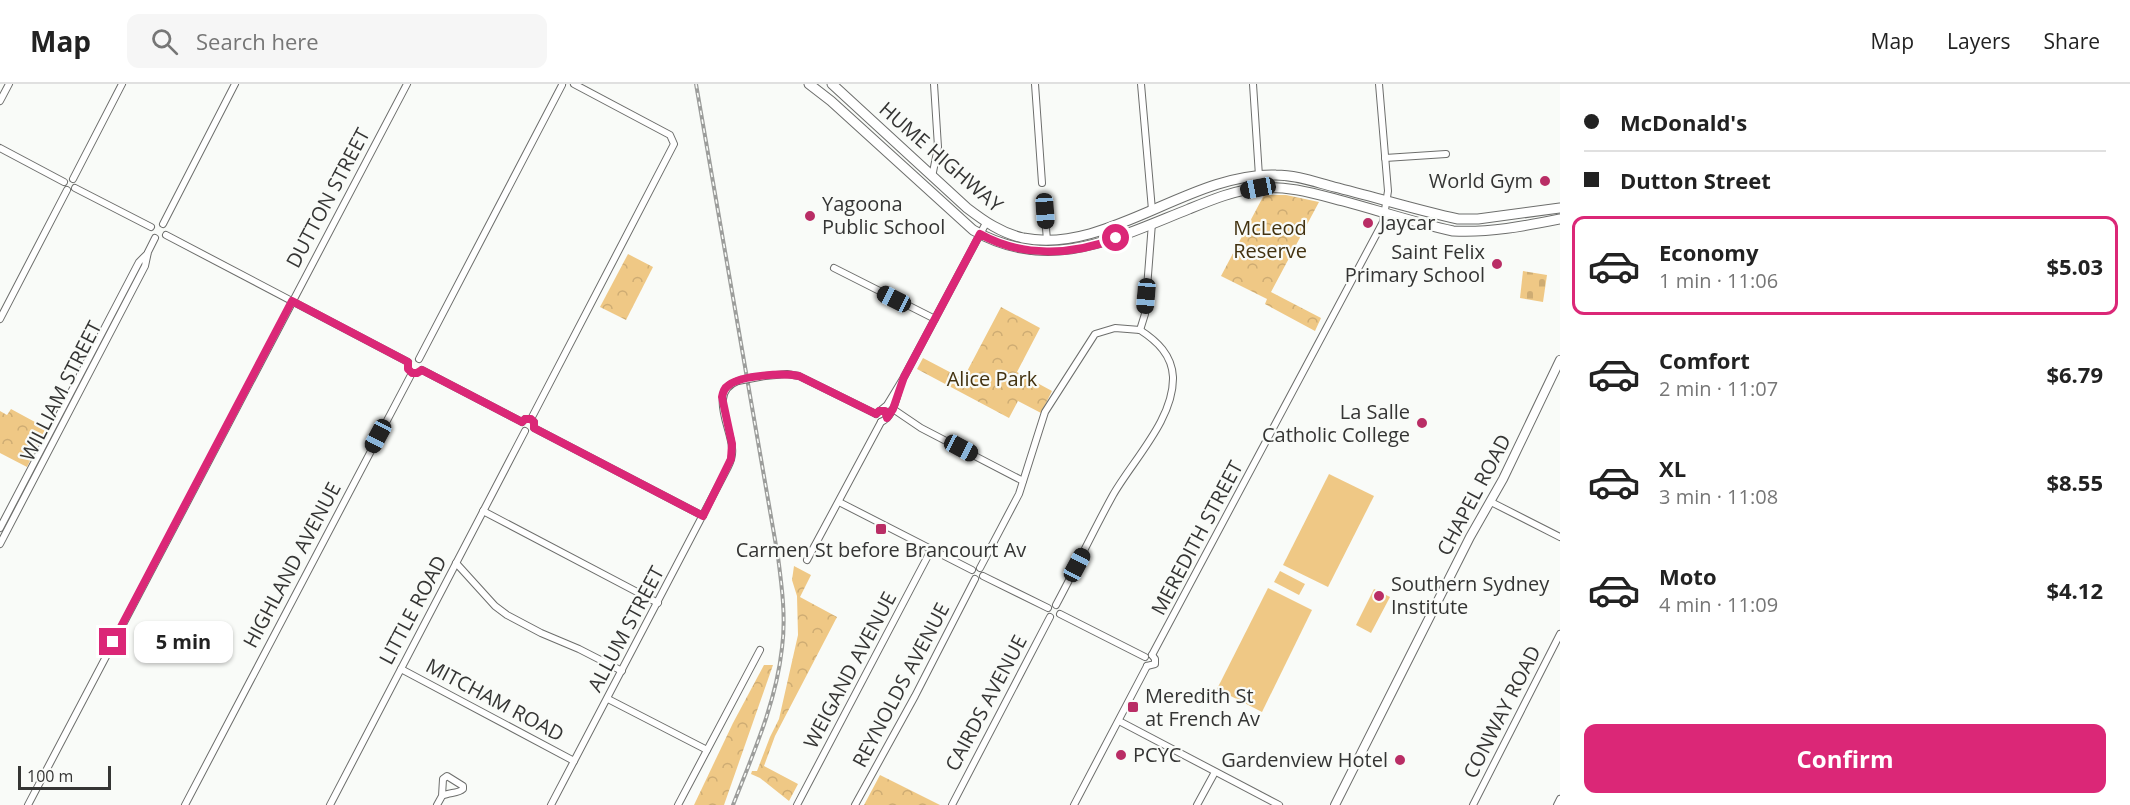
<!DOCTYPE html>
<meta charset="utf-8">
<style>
body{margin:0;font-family:"Open Sans",sans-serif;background:#f6f6f6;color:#222;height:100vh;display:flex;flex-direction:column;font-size:22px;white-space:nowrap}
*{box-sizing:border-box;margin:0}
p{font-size:20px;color:#767676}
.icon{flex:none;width:33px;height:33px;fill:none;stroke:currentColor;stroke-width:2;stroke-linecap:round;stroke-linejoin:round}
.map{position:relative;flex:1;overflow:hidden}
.panel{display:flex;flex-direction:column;background:#fff;width:570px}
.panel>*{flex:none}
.banner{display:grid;align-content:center;height:132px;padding:0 24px;background:#fff}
.scale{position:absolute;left:18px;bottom:15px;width:93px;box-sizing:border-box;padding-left:6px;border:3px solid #353534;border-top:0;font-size:16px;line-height:21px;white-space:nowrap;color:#353534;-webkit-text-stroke:4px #f9fbf8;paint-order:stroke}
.end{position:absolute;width:27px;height:27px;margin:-14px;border:8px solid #db2777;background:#fff;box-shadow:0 0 0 3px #fff}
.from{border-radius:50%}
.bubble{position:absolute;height:42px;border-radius:12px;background:#fff;box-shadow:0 2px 4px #0004;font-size:20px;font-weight:700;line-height:42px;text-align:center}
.car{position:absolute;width:18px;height:36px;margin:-18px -9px;border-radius:8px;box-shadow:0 0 4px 2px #0007;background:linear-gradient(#222 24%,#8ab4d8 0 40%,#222 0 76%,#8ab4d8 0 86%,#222 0)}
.banner b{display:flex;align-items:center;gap:21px;height:57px;font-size:22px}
.banner b+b{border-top:2px solid #e0e0e0}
.banner i{width:15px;height:15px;background:#222}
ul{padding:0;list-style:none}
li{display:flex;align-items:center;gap:18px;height:99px;margin:0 12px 9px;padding:0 12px;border:3px solid transparent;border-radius:12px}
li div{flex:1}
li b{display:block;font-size:22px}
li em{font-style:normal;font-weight:700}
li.on{border-color:#db2777}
li>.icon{width:54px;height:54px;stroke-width:1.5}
.button{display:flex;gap:12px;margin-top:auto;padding:12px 24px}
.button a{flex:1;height:69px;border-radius:12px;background:#db2777;color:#fff;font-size:24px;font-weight:700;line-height:69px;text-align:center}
header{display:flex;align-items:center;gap:36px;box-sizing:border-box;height:84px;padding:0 30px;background:#fff;border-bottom:2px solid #e0e0e0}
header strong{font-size:28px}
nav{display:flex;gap:33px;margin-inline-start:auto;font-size:21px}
.search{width:420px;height:54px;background:#f6f6f6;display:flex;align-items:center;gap:15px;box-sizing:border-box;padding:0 21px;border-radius:12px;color:#767676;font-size:22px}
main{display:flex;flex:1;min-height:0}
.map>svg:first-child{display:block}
.grass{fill:#efc885}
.cemetery{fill:url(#cemetery-stones)}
.park{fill:url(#park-crowns)}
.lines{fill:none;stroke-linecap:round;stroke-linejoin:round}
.minor-casing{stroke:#6d6e6c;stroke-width:8}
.major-casing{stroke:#6d6e6c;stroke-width:10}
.highway-casing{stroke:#6d6e6c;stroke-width:11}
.minor{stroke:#fff;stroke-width:6}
.major{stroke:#fff;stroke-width:8}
.highway{stroke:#fff;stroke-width:9}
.rail-casing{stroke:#9c9d9b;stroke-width:4}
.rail{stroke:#f9fbf8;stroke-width:1.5;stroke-dasharray:4.5;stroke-linecap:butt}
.minor-bridge-casing{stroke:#6d6e6c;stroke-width:8;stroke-linecap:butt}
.minor-bridge{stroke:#fff;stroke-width:6}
.route{stroke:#db2777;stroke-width:8}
.poi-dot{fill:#b92d65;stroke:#f9fbf8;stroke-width:2}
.labels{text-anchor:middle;stroke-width:4.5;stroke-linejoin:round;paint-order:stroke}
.street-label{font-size:20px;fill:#353534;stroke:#f9fbf8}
.poi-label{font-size:20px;fill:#353534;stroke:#f9fbf8;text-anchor:start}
.park-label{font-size:20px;fill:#433210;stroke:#f9fbf8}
</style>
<header>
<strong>Map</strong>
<div class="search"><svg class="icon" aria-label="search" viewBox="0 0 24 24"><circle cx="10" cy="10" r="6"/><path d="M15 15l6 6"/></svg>Search here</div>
<nav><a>Map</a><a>Layers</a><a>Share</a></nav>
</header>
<main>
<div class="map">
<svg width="1560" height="721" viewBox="0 0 1560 721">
<defs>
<pattern id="cemetery-stones" width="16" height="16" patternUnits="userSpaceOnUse" patternTransform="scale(1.5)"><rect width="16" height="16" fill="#efc885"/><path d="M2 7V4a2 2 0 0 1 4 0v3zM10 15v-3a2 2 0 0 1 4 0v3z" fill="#ceac73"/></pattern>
<pattern id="park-crowns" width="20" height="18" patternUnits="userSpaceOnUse" patternTransform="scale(1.5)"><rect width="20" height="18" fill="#efc885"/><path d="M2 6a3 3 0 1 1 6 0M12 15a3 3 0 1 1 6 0" fill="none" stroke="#ceac73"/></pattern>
</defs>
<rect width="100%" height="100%" fill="#f9fbf8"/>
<!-- grass -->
<g class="grass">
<polygon points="1329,390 1374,412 1328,503 1283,481"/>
<polygon points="1280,487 1305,500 1299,511 1274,498"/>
<polygon points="1268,504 1312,526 1262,628 1217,605"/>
<polygon points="1374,505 1390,513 1371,549 1356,541"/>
</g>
<!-- cemetery -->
<polygon class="cemetery" points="1523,187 1547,191 1543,218 1520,214"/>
<!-- park -->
<g class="park">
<polygon points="1264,111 1286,111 1319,118 1271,208 1321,234 1315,247 1265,220 1267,215 1221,192"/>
<polygon points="628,170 653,183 626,236 600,223"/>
<polygon points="1001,223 1040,244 1017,288 1052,307 1041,329 1018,317 1009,334 917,285 923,274 963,295"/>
<polygon points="11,325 46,344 27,383 0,369 0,327 7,331"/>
<polygon points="794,482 811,491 800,513 837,533 775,652 764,682 798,700 789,717 760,694 751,690 752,687 757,687 770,653 779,635 798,551 797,512 792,496"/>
<polygon points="764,581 773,581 724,721 694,721 733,639"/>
<polygon points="880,691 940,721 864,721"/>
</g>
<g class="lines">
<!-- minor casing -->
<g class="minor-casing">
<g id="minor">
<polyline points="1035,0 1042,99"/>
<polyline points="1141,0 1152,126"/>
<polyline points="1253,0 1259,92"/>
<polyline points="0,17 9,0"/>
<polyline points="0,64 64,98"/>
<polyline points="1385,74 1446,70"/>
<polyline points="932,93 938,63 934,0"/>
<polyline points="73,95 122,0"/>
<polyline points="75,104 151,143"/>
<polyline points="1044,121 1047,156"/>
<polyline points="163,140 235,0"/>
<polyline points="166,151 408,278"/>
<polyline points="834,184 935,235"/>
<polyline points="0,235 67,106"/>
<polyline points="1140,246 1145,230 1152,139"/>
<polyline points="419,275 562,1"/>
<polyline points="422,286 522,338"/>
<polyline points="765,292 787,290 799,292 876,330"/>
<polyline points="893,325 921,344 1023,397"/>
<polyline points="876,330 887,321 904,293 986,139"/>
<polyline points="531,335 674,60 670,51 574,0"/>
<polyline points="522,338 525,335 531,335 534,338 534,344 703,432"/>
<path d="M881 338C893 333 895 318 899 306"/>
<polyline points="839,418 972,486"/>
<polyline points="1491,418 1560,453"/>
<polyline points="483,427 658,519"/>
<polyline points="0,444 139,178 147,170"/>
<polyline points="0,460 145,182 148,168 155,154"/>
<polyline points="807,476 881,338"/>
<polyline points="456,479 495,522 507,531 541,549 579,565 622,587"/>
<polyline points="980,484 1019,410 1045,328 1095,250 1115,244 1140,246"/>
<polyline points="983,492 1048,524"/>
<path d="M1056 521C1076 484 1093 447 1113 411 1133 376 1174 335 1173 293 1172 271 1157 257 1140 246"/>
<polyline points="1060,530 1145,573"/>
<polyline points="1152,571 1383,138 1388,107 1379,0"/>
<polyline points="1147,582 1155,580 1155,575 1152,571"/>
<polyline points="401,585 574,677"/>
<polyline points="608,615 707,666"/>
<polyline points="1119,637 1279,721"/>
<polyline points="28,721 407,0"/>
<polyline points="185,721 412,289"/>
<polyline points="330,721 525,347"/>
<path d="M437 721 442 712 443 695 447 692 463 702V705C458 710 449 708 442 712"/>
<path d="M551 721 728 383C731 377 733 371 732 364 731 343 708 308 738 297"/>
<polyline points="678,721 760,566"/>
<polyline points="797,721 931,466"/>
<polyline points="855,721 915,612 975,495"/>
<polyline points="952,721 1050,533"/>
<polyline points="1074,721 1147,582"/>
<polyline points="1197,721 1215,688"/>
<polyline points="1473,721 1560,550"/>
<polyline points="1557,721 1560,715"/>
</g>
</g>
<!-- major casing -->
<g class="major-casing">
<polyline id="major" points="1335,721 1470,453 1503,395 1560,276"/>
</g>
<!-- highway casing -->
<g class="highway-casing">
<g id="highway">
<path d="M809 0 831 17 973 146C1049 190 1116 154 1189 125 1211 116 1235 106 1259 104 1287 101 1316 110 1343 117 1380 127 1416 139 1453 147 1489 149 1525 142 1560 135"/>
<path d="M832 0 967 124C984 137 1001 149 1023 154 1107 171 1190 88 1276 91 1296 91 1315 98 1334 103 1375 113 1416 126 1458 135H1478L1560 124"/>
</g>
</g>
<!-- minor -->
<use href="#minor" class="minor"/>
<!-- major -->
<use href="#major" class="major"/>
<!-- highway -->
<use href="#highway" class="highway"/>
<!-- rail casing -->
<g class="rail-casing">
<path id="rail" d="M696 0 778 473C782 503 786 534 782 564 776 619 753 670 733 721"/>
</g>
<!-- rail -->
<use href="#rail" class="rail"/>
<!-- minor-bridge casing -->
<g class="minor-bridge-casing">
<polyline id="minor-bridge" points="738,297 765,292"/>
</g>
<!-- minor-bridge -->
<use href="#minor-bridge" class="minor-bridge"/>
</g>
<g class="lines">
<!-- route -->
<path class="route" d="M113 558 292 217 408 278V285L412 289H417L422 286 522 338 525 335H531L534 338V344L703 432 731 375 732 360 722 313C723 308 724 304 729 301 742 291 783 289 799 292L876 330 879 327H885L887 334 893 325 904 293 980 150C1021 173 1072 172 1116 154"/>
</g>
<!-- markers -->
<g class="poi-dot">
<circle cx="1545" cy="97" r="6"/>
<circle cx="810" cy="132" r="6"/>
<circle cx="1368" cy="139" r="6"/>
<circle cx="1497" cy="180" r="6"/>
<circle cx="1422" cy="339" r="6"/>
<rect x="875" y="439" width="12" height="12" rx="3"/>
<circle cx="1379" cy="512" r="6"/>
<rect x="1127" y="617" width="12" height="12" rx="3"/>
<circle cx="1121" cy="671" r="6"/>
<circle cx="1400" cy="676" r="6"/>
</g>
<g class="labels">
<!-- street labels -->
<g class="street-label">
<text transform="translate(941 73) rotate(41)" y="7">HUME HIGHWAY</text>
<text transform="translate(328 114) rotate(-62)" y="7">DUTTON STREET</text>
<text transform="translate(61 307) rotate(-63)" y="7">WILLIAM STREET</text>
<text transform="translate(1474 411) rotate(-62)" y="7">CHAPEL ROAD</text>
<text transform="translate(1197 454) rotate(-62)" y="7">MEREDITH STREET</text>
<text transform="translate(292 481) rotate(-62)" y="7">HIGHLAND AVENUE</text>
<text transform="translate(413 526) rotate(-62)" y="7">LITTLE ROAD</text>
<text transform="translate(626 545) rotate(-62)" y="7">ALLUM STREET</text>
<text transform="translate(850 586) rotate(-62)" y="7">WEIGAND AVENUE</text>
<text transform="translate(901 601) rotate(-62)" y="7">REYNOLDS AVENUE</text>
<text transform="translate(495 616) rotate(28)" y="7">MITCHAM ROAD</text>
<text transform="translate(986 619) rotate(-62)" y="7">CAIRDS AVENUE</text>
<text transform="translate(1502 628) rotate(-63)" y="7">CONWAY ROAD</text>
</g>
<!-- poi labels -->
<g class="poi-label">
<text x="1533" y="104" text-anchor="end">World Gym</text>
<text x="822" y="127">Yagoona<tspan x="822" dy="23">Public School</tspan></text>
<text x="1380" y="146">Jaycar</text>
<text x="1485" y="175" text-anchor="end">Saint Felix<tspan x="1485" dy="23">Primary School</tspan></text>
<text x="1410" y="335" text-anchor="end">La Salle<tspan x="1410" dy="23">Catholic College</tspan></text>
<text x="881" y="473" text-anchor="middle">Carmen St before Brancourt Av</text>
<text x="1391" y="507">Southern Sydney<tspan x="1391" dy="23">Institute</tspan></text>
<text x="1145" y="619">Meredith St<tspan x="1145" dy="23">at French Av</tspan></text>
<text x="1133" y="678">PCYC</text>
<text x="1388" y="683" text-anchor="end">Gardenview Hotel</text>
</g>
<!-- park labels -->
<g class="park-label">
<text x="1270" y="151">McLeod<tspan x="1270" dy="23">Reserve</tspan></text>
<text x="992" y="302">Alice Park</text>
</g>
</g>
</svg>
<div class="scale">100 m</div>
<i class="end from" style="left:1116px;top:154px"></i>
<i class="end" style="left:113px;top:558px"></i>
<div class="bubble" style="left:134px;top:537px;width:99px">5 min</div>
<i class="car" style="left:1258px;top:104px;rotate:259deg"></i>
<i class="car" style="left:1045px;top:127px;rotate:176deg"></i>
<i class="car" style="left:1146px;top:212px;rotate:185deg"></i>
<i class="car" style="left:894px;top:215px;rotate:297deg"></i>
<i class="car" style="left:378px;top:352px;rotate:208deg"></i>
<i class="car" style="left:961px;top:364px;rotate:118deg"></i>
<i class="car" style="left:1077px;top:481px;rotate:28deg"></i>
</div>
<section class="panel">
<div class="banner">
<b><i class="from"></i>McDonald's</b>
<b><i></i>Dutton Street</b>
</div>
<ul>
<li class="on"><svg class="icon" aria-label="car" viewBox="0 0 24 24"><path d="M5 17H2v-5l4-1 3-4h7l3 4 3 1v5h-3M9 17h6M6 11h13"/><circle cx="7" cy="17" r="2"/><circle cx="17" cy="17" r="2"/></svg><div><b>Economy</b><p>1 min · 11:06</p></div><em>$5.03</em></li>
<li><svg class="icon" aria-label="car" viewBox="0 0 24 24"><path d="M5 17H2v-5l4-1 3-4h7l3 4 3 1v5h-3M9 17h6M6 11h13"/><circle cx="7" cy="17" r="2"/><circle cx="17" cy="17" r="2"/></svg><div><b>Comfort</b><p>2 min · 11:07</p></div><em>$6.79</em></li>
<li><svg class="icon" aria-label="car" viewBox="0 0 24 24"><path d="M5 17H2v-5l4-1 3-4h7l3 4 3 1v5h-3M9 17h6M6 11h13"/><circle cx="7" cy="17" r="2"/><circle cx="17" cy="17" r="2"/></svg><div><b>XL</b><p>3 min · 11:08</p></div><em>$8.55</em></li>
<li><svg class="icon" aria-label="car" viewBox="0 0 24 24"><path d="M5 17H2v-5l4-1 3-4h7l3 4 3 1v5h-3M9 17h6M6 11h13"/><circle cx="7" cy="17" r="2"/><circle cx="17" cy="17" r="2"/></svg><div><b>Moto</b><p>4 min · 11:09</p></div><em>$4.12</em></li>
</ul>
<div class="button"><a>Confirm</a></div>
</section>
</main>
